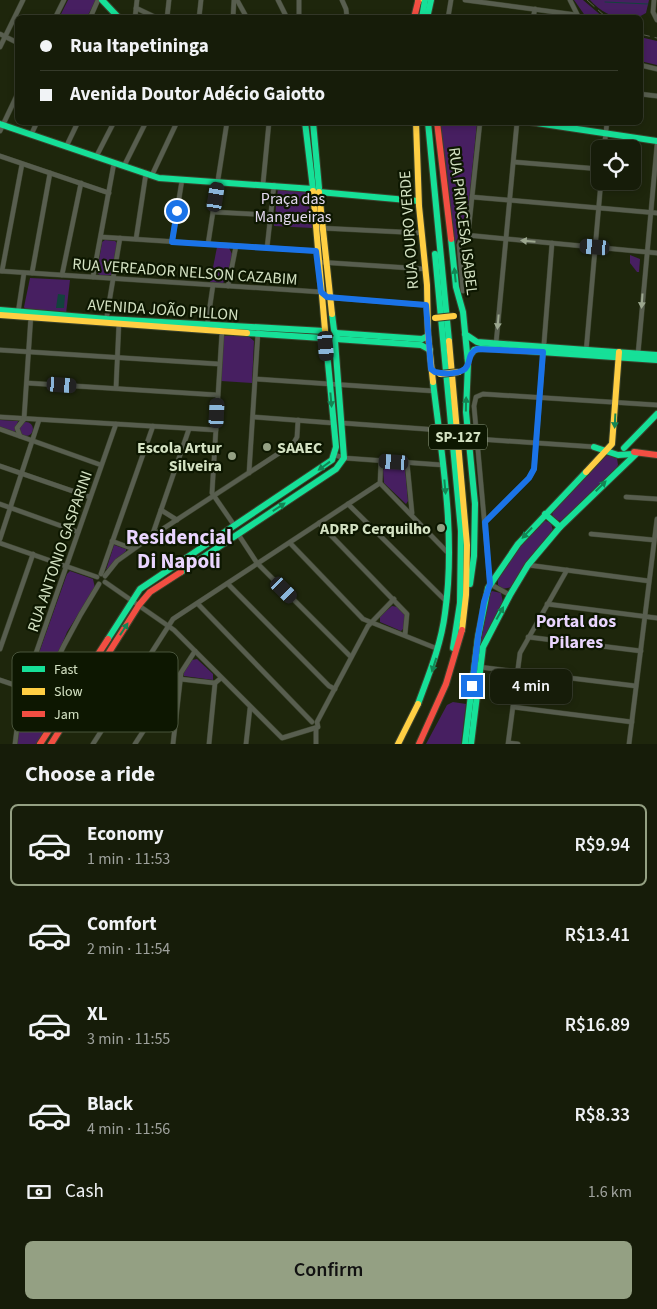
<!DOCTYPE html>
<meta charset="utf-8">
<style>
body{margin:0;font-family:"Source Sans 3",sans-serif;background:#232917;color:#f1f3f6;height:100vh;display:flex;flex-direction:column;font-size:19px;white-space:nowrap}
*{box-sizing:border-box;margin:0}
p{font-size:16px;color:#9ea19c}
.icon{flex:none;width:28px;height:28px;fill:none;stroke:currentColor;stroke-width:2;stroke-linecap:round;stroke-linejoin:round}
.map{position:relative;height:744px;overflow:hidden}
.side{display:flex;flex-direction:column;background:#161c09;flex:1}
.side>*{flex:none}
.hud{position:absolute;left:15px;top:15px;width:628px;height:110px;border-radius:8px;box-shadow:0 2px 8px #0003,0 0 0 1px #353a2a;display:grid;align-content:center;height:110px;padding:0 25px;background:#161c09}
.fabs{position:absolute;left:591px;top:140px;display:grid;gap:10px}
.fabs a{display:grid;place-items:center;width:50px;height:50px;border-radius:8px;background:#161c09;box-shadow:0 2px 8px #0003,0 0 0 1px #353a2a;font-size:25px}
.end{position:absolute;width:22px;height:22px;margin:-11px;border:6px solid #1a73e8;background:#fff;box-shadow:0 0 0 2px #fff}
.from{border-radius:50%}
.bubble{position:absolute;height:35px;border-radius:8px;background:#161c09;box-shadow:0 2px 8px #0003,0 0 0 1px #353a2a;font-size:16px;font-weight:600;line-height:35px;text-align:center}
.car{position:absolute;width:15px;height:30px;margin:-15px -8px;border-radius:6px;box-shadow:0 0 4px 1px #0007;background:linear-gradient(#222 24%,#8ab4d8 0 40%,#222 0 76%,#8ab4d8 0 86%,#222 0)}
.hud b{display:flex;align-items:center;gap:18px;height:48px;font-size:19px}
.hud b+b{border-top:1px solid #353a2a}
.hud i{width:12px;height:12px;background:#f1f3f6}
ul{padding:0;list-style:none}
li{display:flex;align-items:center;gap:15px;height:82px;margin:0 10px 8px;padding:0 15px;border:2px solid transparent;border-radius:8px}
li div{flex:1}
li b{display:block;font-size:19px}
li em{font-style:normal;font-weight:600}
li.selected{border-color:#94a083}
li>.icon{width:45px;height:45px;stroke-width:1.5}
h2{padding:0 25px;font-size:22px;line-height:60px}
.pay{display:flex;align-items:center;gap:12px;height:55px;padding:0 25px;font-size:19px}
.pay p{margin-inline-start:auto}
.cta{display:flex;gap:10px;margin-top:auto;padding:10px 25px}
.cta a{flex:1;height:58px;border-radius:8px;background:#94a083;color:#111;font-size:20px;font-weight:600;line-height:58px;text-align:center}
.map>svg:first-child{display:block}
.green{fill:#471f61}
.water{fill:#12433c}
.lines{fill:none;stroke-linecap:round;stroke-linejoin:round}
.stream{stroke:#12433c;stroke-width:1}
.street-casing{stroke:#3a422c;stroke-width:5.5}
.fast-casing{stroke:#3a422c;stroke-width:8}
.slow-casing{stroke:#3a422c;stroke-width:8}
.jam-casing{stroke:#3a422c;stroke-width:8}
.street{stroke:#585e4f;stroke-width:4.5}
.fast{stroke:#16e098;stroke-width:6}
.slow{stroke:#ffcf43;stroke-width:6}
.jam{stroke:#f24e42;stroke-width:6}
.rail{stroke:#5a604e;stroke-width:1;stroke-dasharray:10 5;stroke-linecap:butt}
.slow-bridge-casing{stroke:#3a422c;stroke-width:8;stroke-linecap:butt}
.slow-bridge{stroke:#ffcf43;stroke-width:6}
.oneway{fill:#9ca78f}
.oneway2{fill:#128654}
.route{stroke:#1a73e8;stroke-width:6}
.poi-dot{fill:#94a083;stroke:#0d1701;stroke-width:2}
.labels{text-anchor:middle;stroke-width:4.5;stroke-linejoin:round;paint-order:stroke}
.shield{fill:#0d1701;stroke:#98a589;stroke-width:1}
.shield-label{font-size:15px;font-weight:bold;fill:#d4e2c3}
.park-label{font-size:16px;fill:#e4d9f0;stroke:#0d1701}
.street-label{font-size:16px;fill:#d4e2c3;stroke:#0d1701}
.poi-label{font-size:16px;font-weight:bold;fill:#d4e2c3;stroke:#0d1701;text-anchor:end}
.neighbourhood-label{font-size:18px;font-weight:bold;fill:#e9d5fe;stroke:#0d1701}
.district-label{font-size:21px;font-weight:bold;fill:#e9d5fe;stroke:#0d1701}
.key{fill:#0d1701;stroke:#49543b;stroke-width:1}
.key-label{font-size:14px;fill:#d4e2c3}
</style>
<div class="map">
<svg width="657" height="744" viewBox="0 0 657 744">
<rect width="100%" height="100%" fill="#1e260c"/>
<!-- green -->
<g class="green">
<polygon points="68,0 96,0 87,17 59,18"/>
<polygon points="574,0 583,0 603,17 586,17"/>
<path d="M590 0H649L646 13C627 26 603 15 590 0Z"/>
<polygon points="640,37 657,41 657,65 640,61"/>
<polygon points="439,123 477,123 466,230 457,239 455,245 459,292"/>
<polygon points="278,188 307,190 312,228 274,226"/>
<path d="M105 240 115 241 117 243 112 275C107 276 99 277 97 272L102 242Z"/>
<polygon points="217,247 229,248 232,254 227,279 222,284 210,283"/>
<polygon points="630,255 640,259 639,272 637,272 630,263"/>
<polygon points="30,278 70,280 66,314 25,309 24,307"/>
<polygon points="224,336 248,336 254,341 252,383 221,381"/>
<polygon points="0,420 18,421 15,432 0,427"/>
<circle cx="26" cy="429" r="7"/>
<polygon points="607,455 617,458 618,465 615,470 561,521 553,519 552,511"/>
<polygon points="388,465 403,466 405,468 408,501 406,504 384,483 383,470"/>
<polygon points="543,520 551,523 553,531 535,552 512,587 502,589 498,585 498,579 520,544"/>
<polygon points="114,545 126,549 126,551 106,570"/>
<polygon points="70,571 93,579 95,588 67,632 44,689 39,691 31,688 29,681 67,574"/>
<polygon points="492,591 501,593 503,602 483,640 479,658 480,641 489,594"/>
<polygon points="392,606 398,607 405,614 404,628 401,631 380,622 380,616"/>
<polygon points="197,659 213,674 213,680 184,676 183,672 192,660"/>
<polygon points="29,694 38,696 43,711 50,715 51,721 38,744 17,744 24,698"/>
<polygon points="453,702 466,704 461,744 426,744 447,705"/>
</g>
<!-- water -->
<polygon class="water" points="58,294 65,295 64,308 56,308"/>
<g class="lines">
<!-- stream -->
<polyline class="stream" points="605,2 648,4"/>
<!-- street casing -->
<g class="street-casing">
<g id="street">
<polyline points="237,0 247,18"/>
<polyline points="278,0 287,18"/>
<polyline points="342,0 346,9 347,18"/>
<polyline points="465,0 577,15"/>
<polyline points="570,0 579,18"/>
<polyline points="654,0 653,12 657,20"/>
<polyline points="136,8 157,18"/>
<polyline points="55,18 64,0"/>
<polyline points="90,18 98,0"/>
<polyline points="135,18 137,0"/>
<polyline points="167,18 169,0"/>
<polyline points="199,18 201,0"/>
<polyline points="233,18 234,0"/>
<polyline points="299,18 299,0"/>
<polyline points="448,18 451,0"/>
<polyline points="533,18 535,9"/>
<polyline points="0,34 18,43"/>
<polyline points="0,47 23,0"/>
<polyline points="640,65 657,69"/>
<polyline points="640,94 657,96"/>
<polyline points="0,131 18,93"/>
<polyline points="31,135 37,122"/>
<polyline points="66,147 78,122"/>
<polyline points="604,149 607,122"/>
<polyline points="0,156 109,193"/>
<polyline points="96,157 114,122"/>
<polyline points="514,162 600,169"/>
<polyline points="124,166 146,122"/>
<polyline points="152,175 177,122"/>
<polyline points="263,184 269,122"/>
<polyline points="472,197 657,213"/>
<polyline points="213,212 271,215"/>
<polyline points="320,228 421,233"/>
<polyline points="468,235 480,122"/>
<polyline points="101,237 316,251"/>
<polyline points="136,239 146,173"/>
<polyline points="172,242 182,180"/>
<polyline points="208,244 227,122"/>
<polyline points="267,248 274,185"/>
<polyline points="318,262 425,269"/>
<polyline points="0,271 321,292 336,298 426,305"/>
<polyline points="2,271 22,164"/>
<polyline points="32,273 50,173"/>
<polyline points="62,275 81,183"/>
<polyline points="93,277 114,163"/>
<polyline points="228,286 236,246"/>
<polyline points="463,291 459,245 461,238 466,235 657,253"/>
<polyline points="18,313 24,273"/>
<polyline points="106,321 120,238"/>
<polyline points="207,326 213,285"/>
<polyline points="222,331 212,493 234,525"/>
<polyline points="496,344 517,122"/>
<polyline points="0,350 219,364"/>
<polyline points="586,352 601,181"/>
<polyline points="638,354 657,145"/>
<polyline points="256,379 434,391"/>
<polyline points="27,383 218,395"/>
<polyline points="116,388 119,322"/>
<polyline points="0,417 216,430"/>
<polyline points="253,417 333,423"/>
<polyline points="24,419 31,315"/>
<polyline points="342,423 439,430"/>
<polyline points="0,429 101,465"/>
<polyline points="20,436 17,428 24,419"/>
<polyline points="478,439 596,447"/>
<polyline points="335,455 344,458 443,465"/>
<polyline points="407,462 412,513"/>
<polyline points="0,466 90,497"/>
<polyline points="249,473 258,332"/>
<polyline points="380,483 449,554"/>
<polyline points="626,497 657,499"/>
<polyline points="0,504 78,532"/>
<polyline points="348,504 447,602"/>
<polyline points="161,510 177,520"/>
<polyline points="485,522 529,478 534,469 552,243"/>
<polyline points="319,523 407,614 405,635"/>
<polyline points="238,534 257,563 351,657"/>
<polyline points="591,534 654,540"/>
<polyline points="152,536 189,429"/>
<polyline points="0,539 39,420"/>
<polyline points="112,541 133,549"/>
<polyline points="0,543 97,577"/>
<polyline points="290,543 363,619 438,649"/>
<polyline points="528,565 649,581"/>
<polyline points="101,574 153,426"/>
<polyline points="105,576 117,561 152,536 293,444 297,437 298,420"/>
<polyline points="105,582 174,630 282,738 318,727 317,722 368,626 394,599"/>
<polyline points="228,584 329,686 335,689"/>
<polyline points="510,595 490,584 474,406 476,397 483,394 657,405"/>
<polyline points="198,604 312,722"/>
<polyline points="547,604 657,618"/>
<polyline points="528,637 641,651"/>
<polyline points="0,649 33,554"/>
<polyline points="479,667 636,686"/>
<polyline points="180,679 215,683"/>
<polyline points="0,680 44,695"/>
<polyline points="513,707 632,722"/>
<path d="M57 716 43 708C36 688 87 603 99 584"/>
<polyline points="509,743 518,744"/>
<polyline points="15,744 21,696 116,424"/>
<polyline points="93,744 173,619 380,483 381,461"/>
<polyline points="135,744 195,651"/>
<polyline points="173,744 181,674"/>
<polyline points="209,744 215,683 221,678"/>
<polyline points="246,744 250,708"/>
<polyline points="316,744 316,729"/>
<polyline points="508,744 520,653 567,570"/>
<polyline points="629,744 657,519"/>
</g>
</g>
<!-- fast casing -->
<g class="fast-casing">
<g id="fast">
<polyline points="102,0 119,18"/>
<polyline points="422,18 425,0"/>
<polyline points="427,18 431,0"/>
<polyline points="313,122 319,188"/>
<polyline points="428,122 449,341"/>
<polyline points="530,122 657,141"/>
<polyline points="0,124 159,178 313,189 305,122"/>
<polyline points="319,192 418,201"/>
<polyline points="451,239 456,287 463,312 468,363 466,412 475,504"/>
<polyline points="435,254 461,531 460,603 453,648"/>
<polyline points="0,310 107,319 324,331"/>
<polyline points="247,333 322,338"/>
<polyline points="336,333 422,339 428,336"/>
<polyline points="465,334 477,342 657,355"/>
<polyline points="336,339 421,345 430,350"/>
<polyline points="468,358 474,350 481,348 657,360"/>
<polyline points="594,447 618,455 633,454"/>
<polyline points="624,448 657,414"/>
<polyline points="545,514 560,527"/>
<polyline points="181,572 336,469 344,458 335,341 337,335 334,330 332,314"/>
<polyline points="470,584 474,556 475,504"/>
<polyline points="108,639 140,589 332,460 336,447 326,342"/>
<path d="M418 704C429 674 441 645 445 613 456 536 442 458 433 382"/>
<polyline points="465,744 478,637 488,588 518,544 586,472"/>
<polyline points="471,744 483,647 510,595 528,565 560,527 637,453"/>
</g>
</g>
<!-- slow casing -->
<g class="slow-casing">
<g id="slow">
<polyline points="418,2 419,0"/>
<polyline points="416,122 419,206 427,285 428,335 433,382"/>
<polyline points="313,191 325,330"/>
<polyline points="319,192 332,314"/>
<polyline points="0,315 247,333"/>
<polyline points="449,341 467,545 466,595 462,630"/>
<polyline points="586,472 612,444 619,352"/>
<polyline points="398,744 418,704"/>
</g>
</g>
<!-- jam casing -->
<g class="jam-casing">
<g id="jam">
<polyline points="414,18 418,2"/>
<polyline points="437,122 451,239"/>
<polyline points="634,452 657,455"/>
<polyline points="40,744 108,639"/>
<polyline points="51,744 139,605 150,592 181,572"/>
<polyline points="419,744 446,684 462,630"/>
</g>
</g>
<!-- street -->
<use href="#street" class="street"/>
<!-- fast -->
<use href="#fast" class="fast"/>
<!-- slow -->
<use href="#slow" class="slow"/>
<!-- jam -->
<use href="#jam" class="jam"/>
<!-- rail -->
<g class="rail">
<polyline points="587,0 607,18"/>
<polyline points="640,34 657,38"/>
</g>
<!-- slow-bridge casing -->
<g class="slow-bridge-casing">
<g id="slow-bridge">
<polyline points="435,318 454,316"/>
<polyline points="440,374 459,372"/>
</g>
</g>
<!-- slow-bridge -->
<use href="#slow-bridge" class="slow-bridge"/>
</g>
<!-- one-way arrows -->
<defs><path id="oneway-solid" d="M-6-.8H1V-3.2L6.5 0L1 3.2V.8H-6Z" transform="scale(1.25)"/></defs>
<g class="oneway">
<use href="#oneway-solid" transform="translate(528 241) rotate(-175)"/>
<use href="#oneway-solid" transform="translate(642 301) rotate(94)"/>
<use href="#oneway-solid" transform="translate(498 322) rotate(95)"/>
</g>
<g class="oneway2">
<use href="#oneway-solid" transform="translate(455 275) rotate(-96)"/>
<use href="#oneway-solid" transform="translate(331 400) rotate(85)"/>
<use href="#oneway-solid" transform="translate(466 404) rotate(-89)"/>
<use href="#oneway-solid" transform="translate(615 421) rotate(93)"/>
<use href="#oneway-solid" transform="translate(324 466) rotate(144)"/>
<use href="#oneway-solid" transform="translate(601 486) rotate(-45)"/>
<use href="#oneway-solid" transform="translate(445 487) rotate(85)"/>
<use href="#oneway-solid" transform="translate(279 507) rotate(-33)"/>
<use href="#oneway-solid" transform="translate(527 533) rotate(133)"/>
<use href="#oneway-solid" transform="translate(500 613) rotate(-61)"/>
<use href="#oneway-solid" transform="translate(124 629) rotate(-57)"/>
<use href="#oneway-solid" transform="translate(434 665) rotate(108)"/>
</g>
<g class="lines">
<!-- route -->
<path class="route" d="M177 211 172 242 316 251 321 292 327 297 426 305 431 369 435 372C443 374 463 375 467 366 471 359 468 354 477 349L543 352 534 469 529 478 485 522 490 584 484 602 478 637 472 686"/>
</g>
<!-- markers -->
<g class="poi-dot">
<circle cx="267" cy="447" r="5"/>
<circle cx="232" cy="456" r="5"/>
<circle cx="441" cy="528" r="5"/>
</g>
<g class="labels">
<!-- shield labels -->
<rect class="shield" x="429" y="424.5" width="58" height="25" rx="4"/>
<g class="shield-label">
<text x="458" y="442">SP-127</text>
</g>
<!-- park labels -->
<g class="park-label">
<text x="293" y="204">Praça das<tspan x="293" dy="18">Mangueiras</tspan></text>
</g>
<!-- street labels -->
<g class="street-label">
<text transform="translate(464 221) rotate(83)" y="6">RUA PRINCESA ISABEL</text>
<text transform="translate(408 230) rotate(-94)" y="6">RUA OURO VERDE</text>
<text transform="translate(185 271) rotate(4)" y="6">RUA VEREADOR NELSON CAZABIM</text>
<text transform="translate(163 309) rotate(4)" y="6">AVENIDA JOÃO PILLON</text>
<text transform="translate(59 551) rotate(-71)" y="6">RUA ANTONIO GASPARINI</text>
</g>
<!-- poi labels -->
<g class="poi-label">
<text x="222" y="453">Escola Artur<tspan x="222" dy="18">Silveira</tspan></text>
<text x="277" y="453" text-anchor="start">SAAEC</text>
<text x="431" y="534">ADRP Cerquilho</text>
</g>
<!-- neighbourhood labels -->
<g class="neighbourhood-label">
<text x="576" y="627">Portal dos<tspan x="576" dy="21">Pilares</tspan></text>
</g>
<!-- district labels -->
<g class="district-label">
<text x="179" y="544">Residencial<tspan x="179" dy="24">Di Napoli</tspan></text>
</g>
</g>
<!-- legend -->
<rect x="12" y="652" width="166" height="80" rx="8" class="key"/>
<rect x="22" y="666" width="23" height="6" fill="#16e098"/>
<rect x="22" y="688" width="23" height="7" fill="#ffcf43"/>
<rect x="22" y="711" width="23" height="6" fill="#f24e42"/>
<g class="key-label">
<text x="54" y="674">Fast</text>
<text x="54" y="696">Slow</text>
<text x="54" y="719">Jam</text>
</g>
</svg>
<div class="fabs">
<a><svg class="icon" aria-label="locate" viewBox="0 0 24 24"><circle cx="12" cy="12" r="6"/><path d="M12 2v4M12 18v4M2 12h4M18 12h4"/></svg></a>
</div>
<i class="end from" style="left:177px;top:211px"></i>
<i class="end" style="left:472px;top:686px"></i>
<div class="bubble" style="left:490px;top:669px;width:82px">4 min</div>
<i class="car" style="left:216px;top:197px;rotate:9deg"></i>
<i class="car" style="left:595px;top:247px;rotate:275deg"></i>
<i class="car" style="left:326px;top:346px;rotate:175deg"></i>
<i class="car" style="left:62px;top:385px;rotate:94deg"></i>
<i class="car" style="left:217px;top:413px;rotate:3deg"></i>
<i class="car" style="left:394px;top:462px;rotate:274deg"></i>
<i class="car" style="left:284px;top:590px;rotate:135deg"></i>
<div class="hud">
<b><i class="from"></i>Rua Itapetininga</b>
<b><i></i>Avenida Doutor Adécio Gaiotto</b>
</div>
</div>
<section class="side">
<h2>Choose a ride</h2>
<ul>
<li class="selected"><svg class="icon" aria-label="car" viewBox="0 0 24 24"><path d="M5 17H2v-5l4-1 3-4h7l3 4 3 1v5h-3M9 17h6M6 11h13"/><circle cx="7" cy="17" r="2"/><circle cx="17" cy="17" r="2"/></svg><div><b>Economy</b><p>1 min · 11:53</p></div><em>R$9.94</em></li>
<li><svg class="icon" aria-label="car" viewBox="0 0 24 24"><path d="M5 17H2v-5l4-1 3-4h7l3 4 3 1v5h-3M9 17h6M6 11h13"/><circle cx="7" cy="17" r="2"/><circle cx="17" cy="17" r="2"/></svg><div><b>Comfort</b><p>2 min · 11:54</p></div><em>R$13.41</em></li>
<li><svg class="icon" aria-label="car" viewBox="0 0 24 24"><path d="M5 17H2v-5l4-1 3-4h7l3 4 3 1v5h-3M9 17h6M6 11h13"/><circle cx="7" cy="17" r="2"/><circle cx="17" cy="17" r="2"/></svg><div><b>XL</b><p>3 min · 11:55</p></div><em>R$16.89</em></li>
<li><svg class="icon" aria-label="car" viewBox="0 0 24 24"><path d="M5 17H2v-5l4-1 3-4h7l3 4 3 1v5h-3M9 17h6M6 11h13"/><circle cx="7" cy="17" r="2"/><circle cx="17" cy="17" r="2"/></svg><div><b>Black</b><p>4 min · 11:56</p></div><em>R$8.33</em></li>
</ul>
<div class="pay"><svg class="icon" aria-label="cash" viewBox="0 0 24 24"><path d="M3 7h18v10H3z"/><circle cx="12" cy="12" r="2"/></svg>Cash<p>1.6 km</p></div>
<div class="cta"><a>Confirm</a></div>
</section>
